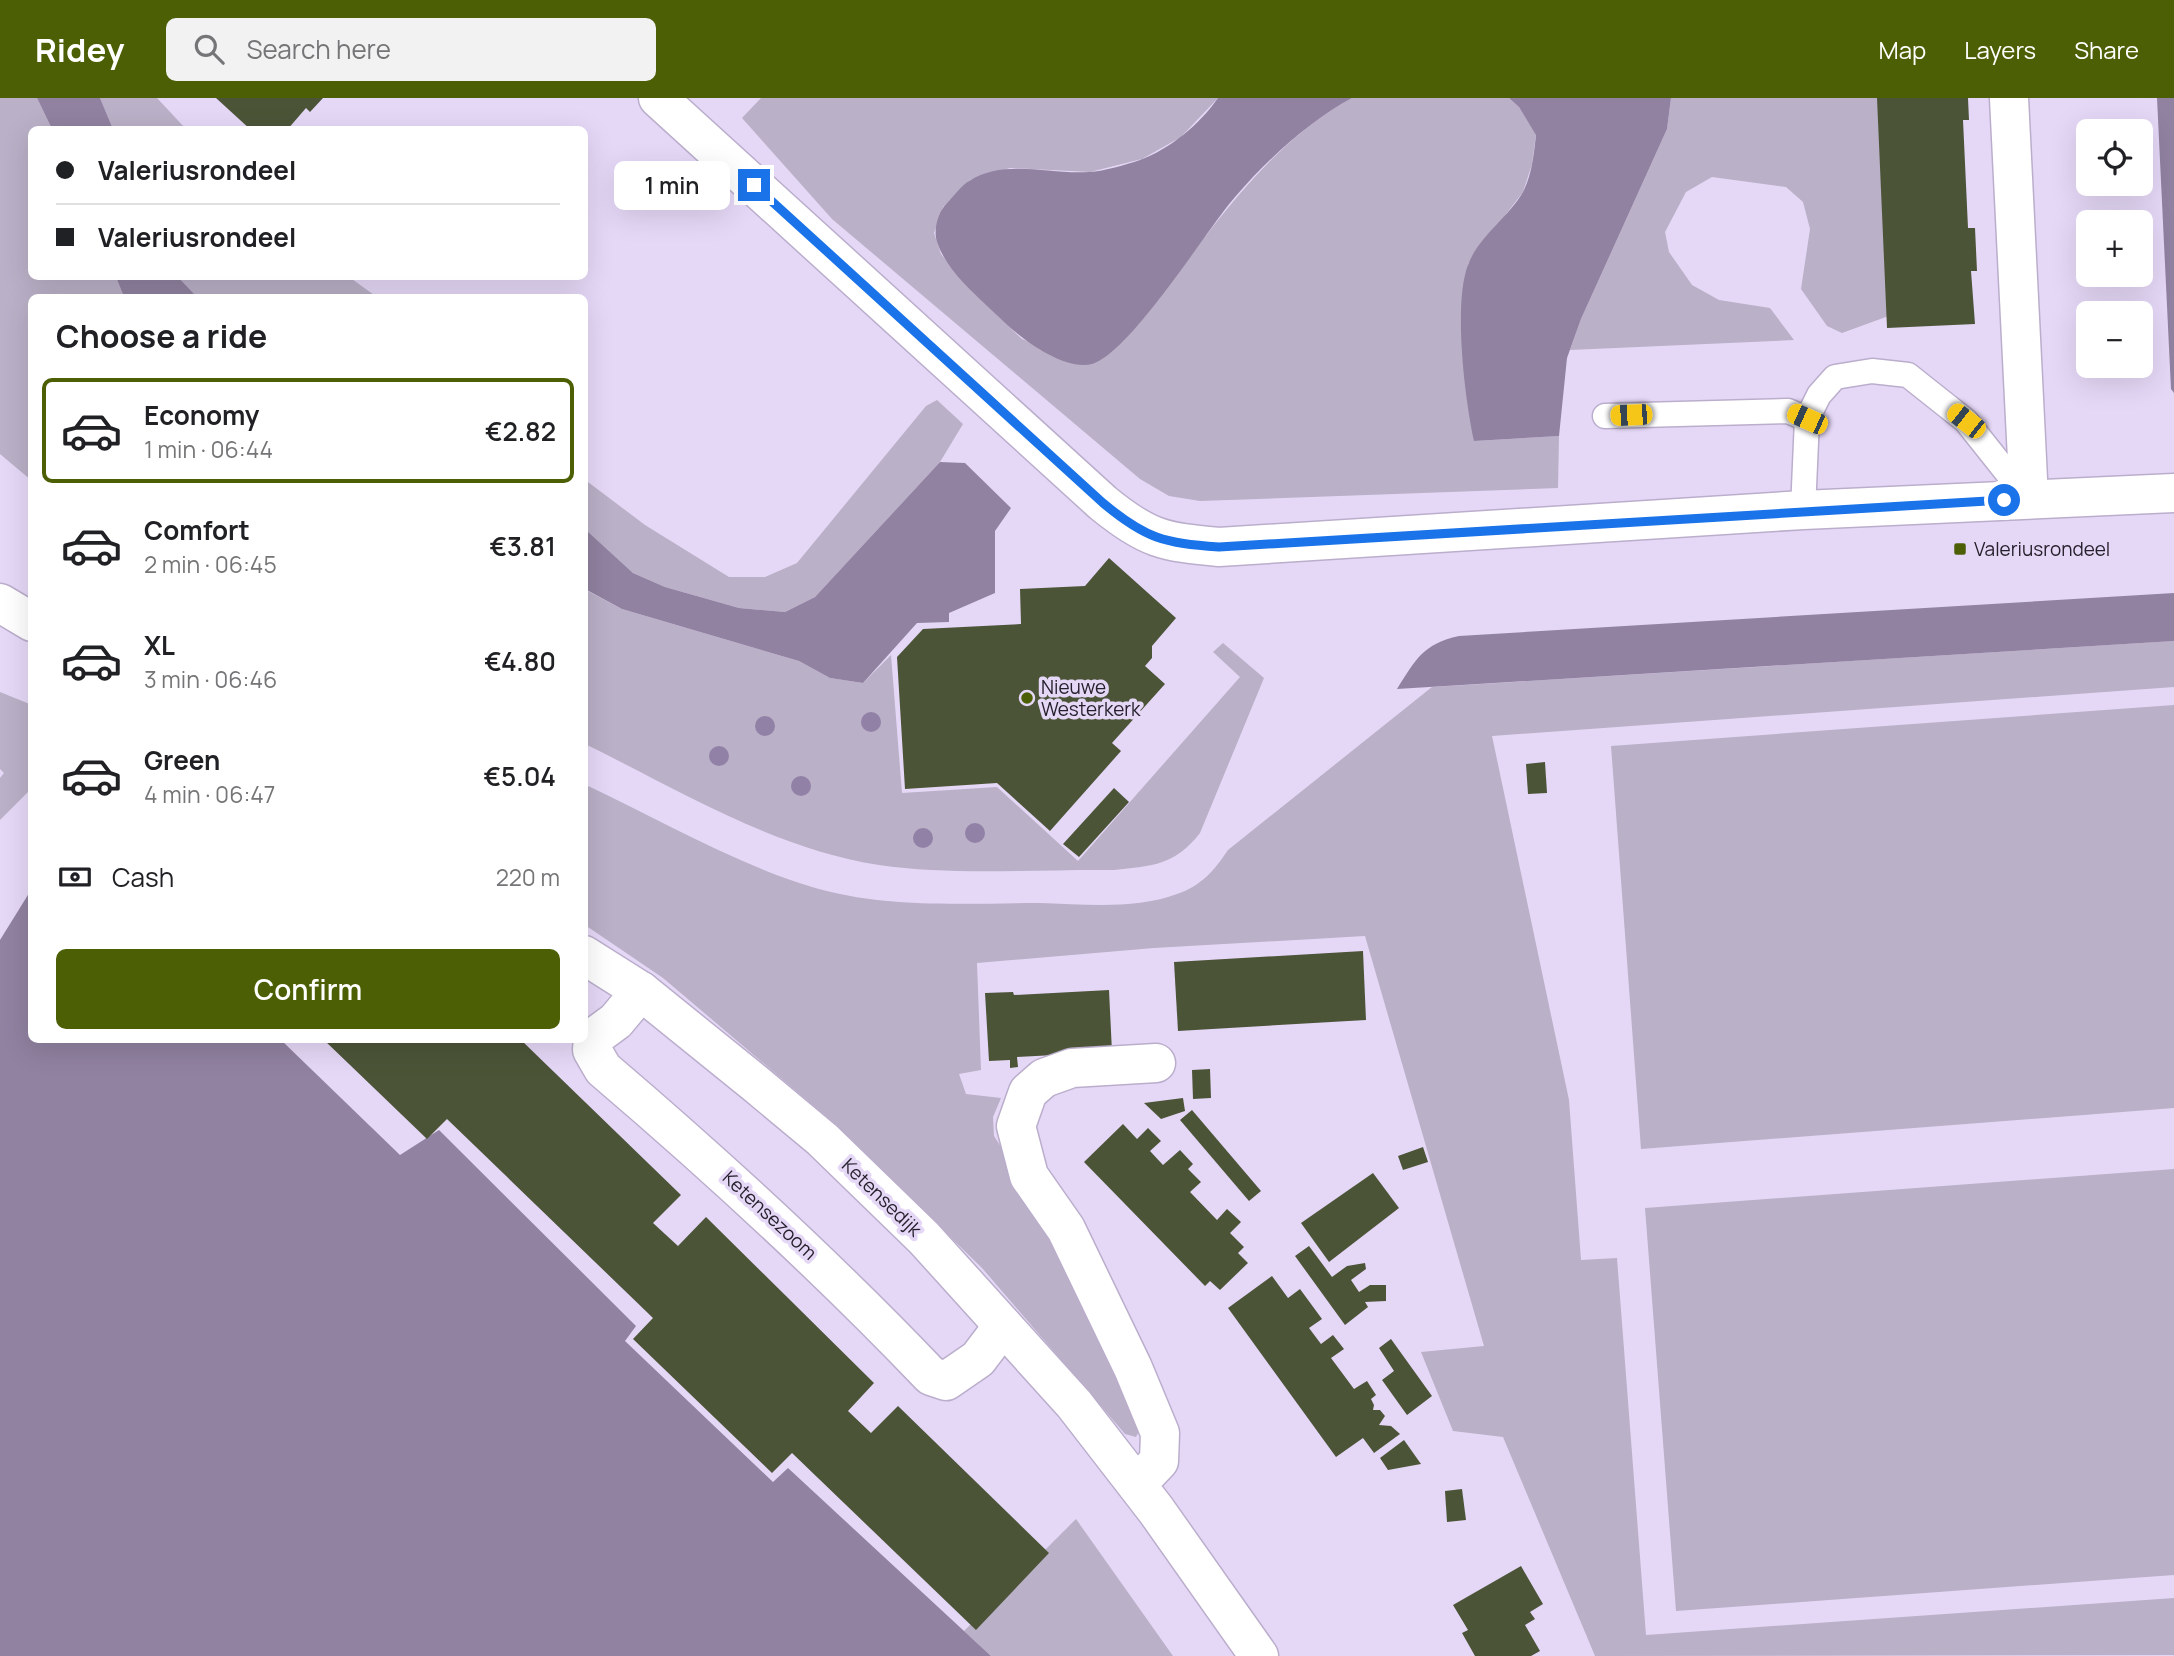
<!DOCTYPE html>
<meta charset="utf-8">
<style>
body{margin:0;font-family:Manrope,sans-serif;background:#f2f2f2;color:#202124;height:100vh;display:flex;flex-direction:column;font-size:26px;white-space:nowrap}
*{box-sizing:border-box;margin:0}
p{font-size:23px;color:#757577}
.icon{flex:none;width:38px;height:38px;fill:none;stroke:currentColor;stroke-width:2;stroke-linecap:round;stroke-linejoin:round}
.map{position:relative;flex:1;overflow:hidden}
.sheet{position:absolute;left:28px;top:196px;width:560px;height:749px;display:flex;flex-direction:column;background:#fff;border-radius:10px;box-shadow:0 7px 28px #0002}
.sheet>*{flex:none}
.hud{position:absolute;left:28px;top:28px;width:560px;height:154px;border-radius:10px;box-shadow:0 7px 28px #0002;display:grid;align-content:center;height:154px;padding:0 28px;background:#fff}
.buttons{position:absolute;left:2076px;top:21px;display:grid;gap:14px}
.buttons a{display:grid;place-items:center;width:77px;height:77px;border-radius:10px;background:#fff;box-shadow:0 7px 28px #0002;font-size:35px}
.end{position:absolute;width:32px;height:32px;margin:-16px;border:9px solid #1a73e8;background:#fff;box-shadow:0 0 0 4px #fff}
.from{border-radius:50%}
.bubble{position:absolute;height:49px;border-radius:10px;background:#fff;box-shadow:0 7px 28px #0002;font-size:23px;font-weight:600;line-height:49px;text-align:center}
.car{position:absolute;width:21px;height:42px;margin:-21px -10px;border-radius:9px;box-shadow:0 0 5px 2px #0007;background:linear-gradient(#f5c518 24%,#345 0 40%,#f5c518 0 76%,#345 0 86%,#f5c518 0)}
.hud b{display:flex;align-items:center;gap:24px;height:66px;font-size:26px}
.hud b+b{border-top:2px solid #e0e0e0}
.hud i{width:18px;height:18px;background:#202124}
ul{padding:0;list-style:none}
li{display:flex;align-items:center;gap:21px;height:105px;margin:0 14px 10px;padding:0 14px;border:4px solid transparent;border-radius:10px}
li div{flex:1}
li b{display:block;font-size:26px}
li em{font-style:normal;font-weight:600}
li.current{border-color:#4c5f04}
li>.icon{width:63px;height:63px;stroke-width:1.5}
h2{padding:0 28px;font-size:32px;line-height:84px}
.pay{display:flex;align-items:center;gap:18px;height:77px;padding:0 28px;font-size:26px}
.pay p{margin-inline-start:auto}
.cta{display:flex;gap:14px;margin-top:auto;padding:14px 28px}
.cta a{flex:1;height:80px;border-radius:10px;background:#4c5f04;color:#fff;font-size:28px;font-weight:600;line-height:80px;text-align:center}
header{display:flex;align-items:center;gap:42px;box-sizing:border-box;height:98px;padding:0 35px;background:#4c5f04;color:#fff}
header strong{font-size:33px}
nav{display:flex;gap:38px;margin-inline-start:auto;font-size:24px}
.search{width:490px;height:63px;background:#f2f2f2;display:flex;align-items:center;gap:18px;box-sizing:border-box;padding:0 24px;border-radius:10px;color:#757577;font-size:26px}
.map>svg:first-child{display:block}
.green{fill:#bab0c7}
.water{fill:#9082a0}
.building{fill:#4c5438}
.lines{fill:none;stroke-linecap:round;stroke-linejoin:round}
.service-casing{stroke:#bbaecc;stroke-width:27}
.minor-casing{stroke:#bbaecc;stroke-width:41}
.tertiary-casing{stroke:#bbaecc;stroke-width:41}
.service{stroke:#fff;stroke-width:24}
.minor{stroke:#fff;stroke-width:38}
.tertiary{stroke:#fff;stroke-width:38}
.tree{fill:#9281a7}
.route{stroke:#1a73e8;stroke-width:9}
.poi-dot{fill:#4c5f04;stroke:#e5d8f7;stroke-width:2.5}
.labels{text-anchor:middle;stroke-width:7;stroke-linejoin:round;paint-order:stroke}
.poi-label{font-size:19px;fill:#241f2a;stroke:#e5d8f7;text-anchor:start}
.street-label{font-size:19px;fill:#241f2a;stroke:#e5d8f7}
</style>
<header>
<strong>Ridey</strong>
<div class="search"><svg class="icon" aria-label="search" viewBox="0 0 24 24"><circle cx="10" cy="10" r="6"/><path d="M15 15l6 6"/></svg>Search here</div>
<nav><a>Map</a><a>Layers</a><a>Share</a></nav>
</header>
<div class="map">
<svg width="2174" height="1558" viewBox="0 0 2174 1558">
<rect width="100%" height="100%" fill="#e5d8f7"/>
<!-- green -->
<g class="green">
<polygon points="0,0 37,0 52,31 32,32 32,178 116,179 124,199 32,200 31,382 0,356"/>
<polygon points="100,0 157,0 186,31 113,31"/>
<path d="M761 0H1218L1181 39 1142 61 1090 74 1010 70 970 82 943 109 934 135 941 156 969 190 1022 241 1090 266C1131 243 1157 202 1185 165 1231 104 1283 37 1352 0H1509L1519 9 1536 36 1532 66 1523 94 1468 166 1474 343 1559 338 1558 390 1200 403 1169 398 1140 381 832 121 742 20Z"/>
<polygon points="1671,0 1883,0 1894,216 1842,235 1827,228 1801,191 1810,131 1803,104 1786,89 1712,79 1686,94 1665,134 1669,154 1692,187 1719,202 1770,210 1794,242 1570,252 1581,221 1667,31"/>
<polygon points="178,179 349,179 377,199 197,199"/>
<polygon points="937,302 963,326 940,364 815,499 785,514 739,510 665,489 633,475 585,431 584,381 645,427 729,479 765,479 797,465 926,308"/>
<path d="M584 491 622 511 799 563 830 580 863 585 891 557 902 695 997 689 1078 763 1240 579 1213 554 1223 545 1264 580 1200 735C1175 767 1153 768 1114 772 1039 771 953 778 879 767 774 751 679 692 585 646Z"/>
<path d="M2174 543V589L1492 638 1569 1002 1581 1162 1617 1160 1646 1537 2174 1500V1557L1595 1558 1503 1339 1453 1333 1421 1254 1484 1248 1365 838 1154 850 977 865 981 972 959 976 966 996 1001 1000 993 1019 994 1038 1055 1132 1141 1329 1136 1339 1125 1336 982 1170 834 1025 663 880 585 827 584 686C659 721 733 765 812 789 885 811 964 805 1039 805 1084 806 1134 812 1177 796 1201 788 1214 773 1228 752L1432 589Z"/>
<polygon points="0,594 32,607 31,691 0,722 0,680 4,675 0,671"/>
<polygon points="2174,607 2174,1010 1641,1051 1611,648"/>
<polygon points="2174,1071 2174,1477 1676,1513 1645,1110"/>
<polygon points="1076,1421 1173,1558 991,1558 964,1533"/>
</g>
<!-- water -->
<g class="water">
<polygon points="37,0 100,0 113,31 52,31"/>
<path d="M1218 0H1352C1309 23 1267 62 1235 99 1205 134 1130 255 1092 266 1064 273 1022 241 1004 224 980 200 948 176 937 144 933 132 938 114 947 105 954 98 961 88 969 83 1005 60 1050 77 1089 74 1105 73 1125 67 1140 62 1170 51 1200 26 1218 0Z"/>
<path d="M1509 0H1671L1667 31 1581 221 1567 260 1559 338 1474 343C1465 302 1453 206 1468 167 1478 139 1508 120 1523 94 1532 77 1534 55 1536 37L1519 9Z"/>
<polygon points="2157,0 2174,0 2174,295 2171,291"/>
<polygon points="116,179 178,179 197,199 124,199"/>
<polygon points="940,364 965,365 1011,410 995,433 995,495 949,515 949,524 917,525 863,585 830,580 799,563 622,511 585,491 585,431 633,475 665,489 739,510 785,514 815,499"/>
<path d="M2174 495V543L1397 591C1416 561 1423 546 1459 538Z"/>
<polygon points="31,792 32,942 281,942 400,1057 439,1032 636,1228 625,1243 773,1384 788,1370 991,1558 0,1558 0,842"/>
</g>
<!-- building -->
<g class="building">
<polygon points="216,0 323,0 310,14 306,10 287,32 251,32"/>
<polygon points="1877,0 1968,0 1969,22 1963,22 1968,130 1975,130 1977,173 1971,173 1975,226 1887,230"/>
<polygon points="1109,460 1176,520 1152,548 1152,560 1145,568 1165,586 1112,645 1121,653 1050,733 997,685 905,691 897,559 923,531 1021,526 1020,491 1085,488"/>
<polygon points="1545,664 1547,695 1528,696 1526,666"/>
<polygon points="1114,690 1129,704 1079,759 1063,746"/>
<polygon points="1363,853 1366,922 1178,933 1174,864"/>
<polygon points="1109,892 1112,954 1017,959 1018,969 1010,970 1010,962 989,963 985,895 1013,894 1014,897"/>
<polygon points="324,942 521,942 681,1097 653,1125 678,1148 706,1119 874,1285 848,1313 871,1335 898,1308 1049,1455 976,1532 792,1355 772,1375 633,1241 653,1220 447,1021 427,1041"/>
<polygon points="1210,971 1211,1000 1193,1001 1192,972"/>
<polygon points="1183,1000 1185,1013 1161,1021 1144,1005"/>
<polygon points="1192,1012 1261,1093 1249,1103 1180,1022"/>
<polygon points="1123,1026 1137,1041 1148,1030 1161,1043 1150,1053 1163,1067 1180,1052 1193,1066 1188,1071 1201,1084 1190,1094 1217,1122 1227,1111 1241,1124 1230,1135 1244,1149 1238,1155 1248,1165 1220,1192 1210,1183 1205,1188 1084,1064"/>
<polygon points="1423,1049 1428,1064 1403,1072 1398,1058"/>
<polygon points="1373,1075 1399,1110 1329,1164 1301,1125"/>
<polygon points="1309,1148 1332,1179 1347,1168 1365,1165 1366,1171 1351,1182 1359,1194 1370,1187 1386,1187 1386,1203 1365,1204 1368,1209 1345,1227 1295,1158"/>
<polygon points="1272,1178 1288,1200 1300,1191 1322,1221 1309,1230 1321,1246 1333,1237 1344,1251 1331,1260 1354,1291 1367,1283 1376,1297 1371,1301 1374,1307 1373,1312 1380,1312 1385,1318 1379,1327 1391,1328 1400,1336 1374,1355 1363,1340 1336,1359 1228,1210"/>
<polygon points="1391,1241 1432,1298 1407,1317 1382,1282 1394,1273 1379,1250"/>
<polygon points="1404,1342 1421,1366 1388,1372 1380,1360"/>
<polygon points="1462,1391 1466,1422 1447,1424 1445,1393"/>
<polygon points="1521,1468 1543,1506 1530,1514 1535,1521 1525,1527 1540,1553 1531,1558 1475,1558 1462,1535 1468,1532 1453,1507"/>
</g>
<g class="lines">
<!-- service casing -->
<g class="service-casing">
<g id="service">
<polyline points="1605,318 1788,313 1807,321"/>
<polyline points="1803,412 1807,321 1819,297 1835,279 1872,273 1908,277 1966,323 2028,401"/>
</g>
</g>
<!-- minor casing -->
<g class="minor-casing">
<g id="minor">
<path d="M658 0 1103 405C1147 441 1163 444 1219 449L1803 412 2174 395"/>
<polyline points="2009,0 2029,401"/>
<path d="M641 893 616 923 593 940 592 952 603 971C719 1070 825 1167 931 1278L946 1283 978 1261 1003 1228"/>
<polyline points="1137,1386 1159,1363 1160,1335 1133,1270 1066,1131 1029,1078 1016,1028 1028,994 1044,980 1072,970 1156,965"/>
</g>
</g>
<!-- tertiary casing -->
<g class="tertiary-casing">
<g id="tertiary">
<polyline points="0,505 32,524"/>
<polyline points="584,857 641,893 756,986 822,1041 924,1140 1074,1306 1156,1412 1259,1558"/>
</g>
</g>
<!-- service -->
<use href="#service" class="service"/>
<!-- minor -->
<use href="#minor" class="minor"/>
<!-- tertiary -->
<use href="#tertiary" class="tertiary"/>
</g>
<!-- trees -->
<g class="tree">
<circle cx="871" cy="624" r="10"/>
<circle cx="765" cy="628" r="10"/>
<circle cx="719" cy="658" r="10"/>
<circle cx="801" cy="688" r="10"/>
<circle cx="975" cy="735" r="10"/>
<circle cx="923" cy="740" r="10"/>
</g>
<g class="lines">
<!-- route -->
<path class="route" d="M754 87 1103 405C1146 441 1164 445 1219 449L2004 402"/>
</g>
<!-- markers -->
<g class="poi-dot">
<rect x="1953" y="444" width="14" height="14" rx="3.5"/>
<circle cx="1027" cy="600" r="7"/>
</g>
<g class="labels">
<!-- poi labels -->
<g class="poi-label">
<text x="1974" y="458">Valeriusrondeel</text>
<text x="1041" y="596">Nieuwe<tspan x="1041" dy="22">Westerkerk</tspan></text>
</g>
<!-- street labels -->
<g class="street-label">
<text transform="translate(882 1099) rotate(44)" y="7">Ketensedijk</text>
<text transform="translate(770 1117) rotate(43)" y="7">Ketensezoom</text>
</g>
</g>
</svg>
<div class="buttons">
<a><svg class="icon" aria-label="locate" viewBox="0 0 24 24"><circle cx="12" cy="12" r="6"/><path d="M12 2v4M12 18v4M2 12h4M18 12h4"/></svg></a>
<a>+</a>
<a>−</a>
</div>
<i class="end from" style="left:2004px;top:402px"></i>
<i class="end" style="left:754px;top:87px"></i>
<div class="bubble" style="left:614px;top:63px;width:116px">1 min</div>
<i class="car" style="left:1631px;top:317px;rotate:268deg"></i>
<i class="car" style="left:1807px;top:321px;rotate:294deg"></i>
<i class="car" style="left:1966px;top:323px;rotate:308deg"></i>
<div class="hud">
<b><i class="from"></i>Valeriusrondeel</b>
<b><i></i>Valeriusrondeel</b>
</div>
<section class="sheet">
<h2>Choose a ride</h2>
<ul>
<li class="current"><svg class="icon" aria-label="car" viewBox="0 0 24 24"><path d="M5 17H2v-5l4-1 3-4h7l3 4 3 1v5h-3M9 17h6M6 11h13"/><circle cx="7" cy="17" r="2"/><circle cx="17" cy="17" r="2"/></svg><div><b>Economy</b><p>1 min · 06:44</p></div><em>€2.82</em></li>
<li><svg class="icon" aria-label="car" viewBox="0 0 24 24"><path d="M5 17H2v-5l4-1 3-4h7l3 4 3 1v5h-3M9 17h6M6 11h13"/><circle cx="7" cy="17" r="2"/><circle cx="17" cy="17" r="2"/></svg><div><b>Comfort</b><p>2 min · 06:45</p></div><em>€3.81</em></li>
<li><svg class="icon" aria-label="car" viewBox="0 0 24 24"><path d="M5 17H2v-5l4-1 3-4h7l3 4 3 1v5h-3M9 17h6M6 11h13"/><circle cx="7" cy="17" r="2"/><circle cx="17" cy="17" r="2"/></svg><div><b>XL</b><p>3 min · 06:46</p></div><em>€4.80</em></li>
<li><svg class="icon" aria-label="car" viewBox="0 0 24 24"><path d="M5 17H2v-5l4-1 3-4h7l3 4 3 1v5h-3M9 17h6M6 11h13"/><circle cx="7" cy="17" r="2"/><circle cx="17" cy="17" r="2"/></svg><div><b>Green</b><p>4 min · 06:47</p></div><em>€5.04</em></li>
</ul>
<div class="pay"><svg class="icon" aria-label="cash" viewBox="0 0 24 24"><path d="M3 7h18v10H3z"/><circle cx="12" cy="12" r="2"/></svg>Cash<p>220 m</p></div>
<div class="cta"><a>Confirm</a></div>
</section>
</div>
